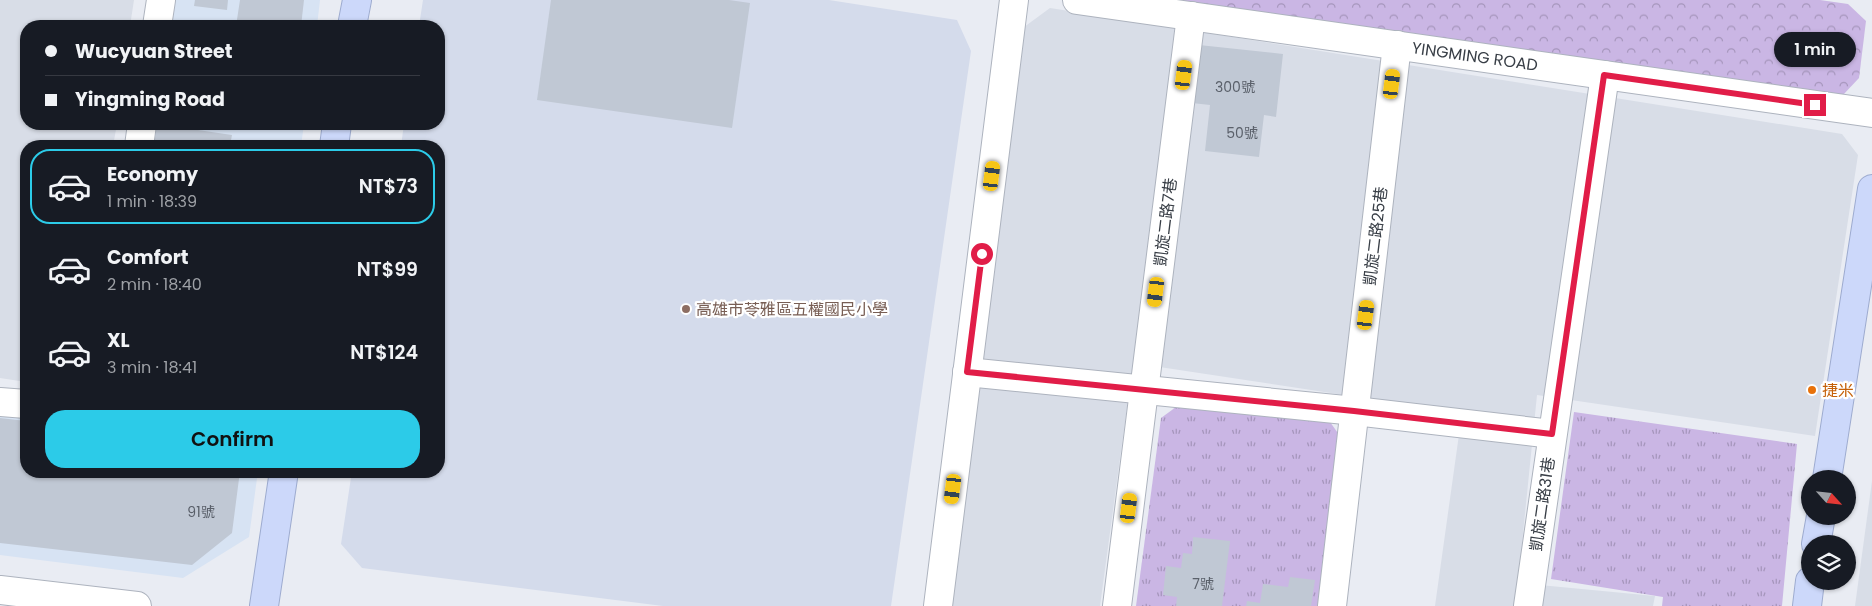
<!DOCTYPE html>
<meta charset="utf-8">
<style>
body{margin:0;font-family:Poppins,"Noto Sans TC",sans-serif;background:#242831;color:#f1f3f6;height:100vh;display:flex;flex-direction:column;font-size:19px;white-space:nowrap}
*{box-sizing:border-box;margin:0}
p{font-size:16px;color:#9ea1a6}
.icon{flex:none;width:28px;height:28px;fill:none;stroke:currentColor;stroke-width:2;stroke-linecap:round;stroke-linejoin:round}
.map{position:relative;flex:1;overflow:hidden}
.panel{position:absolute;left:20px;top:140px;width:425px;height:338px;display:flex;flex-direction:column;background:#171b24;border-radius:20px;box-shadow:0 1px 4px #0004}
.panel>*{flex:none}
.banner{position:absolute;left:20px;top:20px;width:425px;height:110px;border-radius:20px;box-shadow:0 1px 4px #0004;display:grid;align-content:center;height:110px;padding:0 25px;background:#171b24}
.needle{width:32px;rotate:117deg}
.controls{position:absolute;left:1801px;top:470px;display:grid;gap:10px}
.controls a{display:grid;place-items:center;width:55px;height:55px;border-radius:50%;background:#171b24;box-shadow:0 1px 4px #0004;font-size:25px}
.end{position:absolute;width:22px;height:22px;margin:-11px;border:6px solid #e11d48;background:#fff;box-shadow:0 0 0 2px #fff}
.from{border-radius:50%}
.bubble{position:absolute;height:35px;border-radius:18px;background:#171b24;box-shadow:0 1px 4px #0004;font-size:16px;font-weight:600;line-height:35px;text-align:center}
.car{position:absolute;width:15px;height:30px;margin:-15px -8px;border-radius:6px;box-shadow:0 0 4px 1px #0007;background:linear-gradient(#f5c518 24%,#345 0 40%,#f5c518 0 76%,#345 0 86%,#f5c518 0)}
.banner b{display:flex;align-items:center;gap:18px;height:48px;font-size:19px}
.banner b+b{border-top:1px solid #363941}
.banner i{width:12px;height:12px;background:#f1f3f6}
ul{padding:9px 0 0;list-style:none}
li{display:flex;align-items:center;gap:15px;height:75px;margin:0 10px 8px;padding:0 15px;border:2px solid transparent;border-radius:20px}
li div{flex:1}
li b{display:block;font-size:19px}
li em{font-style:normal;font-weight:600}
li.current{border-color:#2ccbe8}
li>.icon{width:45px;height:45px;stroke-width:1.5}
.action{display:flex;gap:10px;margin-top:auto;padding:10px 25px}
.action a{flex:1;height:58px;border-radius:20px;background:#2ccbe8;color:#111;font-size:20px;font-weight:600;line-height:58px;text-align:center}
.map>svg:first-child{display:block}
.residential{fill:#d8dde7}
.commercial{fill:#d7e3f3}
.education{fill:#d4dbeb}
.grass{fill:url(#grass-tufts)}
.park{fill:url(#park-crowns)}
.building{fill:#c0c8d4}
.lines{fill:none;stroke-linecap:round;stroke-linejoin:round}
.street-casing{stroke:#adb3be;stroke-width:30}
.secondary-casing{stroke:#9dabcf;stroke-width:30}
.street{stroke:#fff;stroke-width:28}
.secondary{stroke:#ccd8fa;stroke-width:28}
.route{stroke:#e11d48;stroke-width:6}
.education-dot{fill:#8d6e63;stroke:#fff;stroke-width:2}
.food-dot{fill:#e8710a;stroke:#fff;stroke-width:2}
.labels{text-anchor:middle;stroke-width:4.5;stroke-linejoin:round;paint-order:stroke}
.number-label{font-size:14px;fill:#5a606a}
.street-label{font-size:16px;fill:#383e46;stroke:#fff}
.education-label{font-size:16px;fill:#785e54;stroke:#fff;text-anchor:start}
.food-label{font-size:16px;fill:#c56008;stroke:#fff;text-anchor:start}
</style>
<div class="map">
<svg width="1872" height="606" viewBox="0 0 1872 606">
<defs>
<pattern id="grass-tufts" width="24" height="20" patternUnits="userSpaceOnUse" patternTransform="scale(1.25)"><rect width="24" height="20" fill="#cab6e4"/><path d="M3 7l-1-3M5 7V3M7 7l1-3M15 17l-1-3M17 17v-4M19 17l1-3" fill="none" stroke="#a595bb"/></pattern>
<pattern id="park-crowns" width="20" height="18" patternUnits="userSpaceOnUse" patternTransform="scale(1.25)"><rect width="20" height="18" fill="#cab6e4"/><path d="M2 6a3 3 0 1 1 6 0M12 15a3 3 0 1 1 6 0" fill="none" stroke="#a595bb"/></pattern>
</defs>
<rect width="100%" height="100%" fill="#e9ecf3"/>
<!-- residential -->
<g class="residential">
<polygon points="0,0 134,0 130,26 26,26 26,124 117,124 113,146 26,146 26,382 0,378"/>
<polygon points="1050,8 1842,134 1858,155 1815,436 1537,395 1518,583 1655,596 1653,606 1435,606 1462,413 1133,363 1100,606 948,606 1020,30"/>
<polygon points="1872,481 1872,606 1855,606"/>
</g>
<!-- commercial -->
<g class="commercial">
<polygon points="170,0 320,0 317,26 166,26"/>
<polygon points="151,124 304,124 301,146 147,146"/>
<polygon points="0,408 26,411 26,471 258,471 249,537 183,578 0,555"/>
</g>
<!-- education -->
<polygon class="education" points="423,0 829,0 957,20 971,51 891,606 663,606 362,568 341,544 352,471 439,471 439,146 401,146 404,124 439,124 439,26 419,26"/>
<!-- grass -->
<g class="grass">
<polygon points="1176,407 1330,422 1340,436 1319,606 1136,606 1161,418"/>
<polygon points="1574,412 1797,444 1782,606 1662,606 1663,597 1551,579"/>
</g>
<!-- park -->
<polygon class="park" points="1166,0 1820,0 1848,4 1866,21 1859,78 1843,95"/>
<!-- building -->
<g class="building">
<polygon points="195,0 228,0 227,10 194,6"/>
<polygon points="240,0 304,0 301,26 236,26"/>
<polygon points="551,0 729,0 750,3 732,128 537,100"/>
<polygon points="1199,45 1283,54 1276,117 1264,115 1259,157 1205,151 1210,105 1192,103"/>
<polygon points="157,124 232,135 230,146 154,146"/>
<polygon points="0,418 26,421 26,471 240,471 232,533 192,565 0,543"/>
<polygon points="1193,537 1230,541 1222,606 1176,606 1177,597 1163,595 1166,566 1181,568 1183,553 1192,554"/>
<polygon points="1290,577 1315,580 1311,606 1246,606 1247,601 1260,603 1263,584 1288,587"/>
</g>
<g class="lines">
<!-- street casing -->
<g class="street-casing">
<g id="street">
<polyline points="1077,0 1872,113"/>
<polyline points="157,26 161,0"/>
<polyline points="139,146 142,124"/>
<polyline points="967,372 1355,411 1552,434"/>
<polyline points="0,402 26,404"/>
<polyline points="0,590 137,606"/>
<polyline points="938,606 1014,0"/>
<polyline points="1117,606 1191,16"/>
<polyline points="1332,606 1397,45"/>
<polyline points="1528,606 1605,75"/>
</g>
</g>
<!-- secondary casing -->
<g class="secondary-casing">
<g id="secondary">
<polyline points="352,26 357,0"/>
<polyline points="334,146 337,124"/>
<polyline points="1827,479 1872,189"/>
<polyline points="1816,544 1821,516"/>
<polyline points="264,606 284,471"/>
<polyline points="1807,606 1810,581"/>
</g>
</g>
<!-- street -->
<use href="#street" class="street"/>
<!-- secondary -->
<use href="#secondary" class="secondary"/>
</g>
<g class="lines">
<!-- route -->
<polyline class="route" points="982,254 967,372 1354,411 1552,434 1604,75 1815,105"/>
</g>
<!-- markers -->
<circle class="education-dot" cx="686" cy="309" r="5"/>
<circle class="food-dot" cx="1812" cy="390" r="5"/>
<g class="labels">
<!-- number labels -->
<g class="number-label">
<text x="1235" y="92">300號</text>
<text x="1242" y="138">50號</text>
<text x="201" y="517">91號</text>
<text x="1203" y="589">7號</text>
</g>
<!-- street labels -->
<g class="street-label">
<text transform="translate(1475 56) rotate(8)" y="6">YINGMING ROAD</text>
<text transform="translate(1165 222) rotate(-83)" y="6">凱旋二路7巷</text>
<text transform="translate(1375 236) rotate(-83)" y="6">凱旋二路25巷</text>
<text transform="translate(1542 504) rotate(-82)" y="6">凱旋二路31巷</text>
</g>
<!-- education labels -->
<g class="education-label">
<text x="696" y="315">高雄市苓雅區五權國民小學</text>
</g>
<!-- food labels -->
<g class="food-label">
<text x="1822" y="396">捷米</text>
</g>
</g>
</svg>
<div class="controls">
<a><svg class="needle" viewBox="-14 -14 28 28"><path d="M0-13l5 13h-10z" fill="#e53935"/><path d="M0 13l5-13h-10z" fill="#9ea1a6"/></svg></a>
<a><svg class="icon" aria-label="layers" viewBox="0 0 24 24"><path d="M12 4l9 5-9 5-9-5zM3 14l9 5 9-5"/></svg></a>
</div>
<i class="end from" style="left:982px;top:254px"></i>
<i class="end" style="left:1815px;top:105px"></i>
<div class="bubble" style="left:1774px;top:32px;width:82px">1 min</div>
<i class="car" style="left:1184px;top:75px;rotate:7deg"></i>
<i class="car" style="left:1392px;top:84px;rotate:7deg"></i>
<i class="car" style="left:992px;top:176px;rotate:7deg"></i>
<i class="car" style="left:1156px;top:292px;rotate:187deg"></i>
<i class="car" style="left:1366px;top:315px;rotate:7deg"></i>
<i class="car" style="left:953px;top:489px;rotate:187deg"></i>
<i class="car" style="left:1129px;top:508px;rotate:7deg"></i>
<div class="banner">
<b><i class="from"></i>Wucyuan Street</b>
<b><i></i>Yingming Road</b>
</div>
<section class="panel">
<ul>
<li class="current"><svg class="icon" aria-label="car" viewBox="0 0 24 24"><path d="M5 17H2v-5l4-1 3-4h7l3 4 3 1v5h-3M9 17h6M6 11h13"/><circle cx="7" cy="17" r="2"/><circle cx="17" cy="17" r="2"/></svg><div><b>Economy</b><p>1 min · 18:39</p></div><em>NT$73</em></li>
<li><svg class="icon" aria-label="car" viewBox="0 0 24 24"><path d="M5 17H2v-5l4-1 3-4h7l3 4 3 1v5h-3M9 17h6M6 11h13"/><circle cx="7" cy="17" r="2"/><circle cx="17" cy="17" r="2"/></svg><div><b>Comfort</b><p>2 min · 18:40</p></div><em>NT$99</em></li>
<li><svg class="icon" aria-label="car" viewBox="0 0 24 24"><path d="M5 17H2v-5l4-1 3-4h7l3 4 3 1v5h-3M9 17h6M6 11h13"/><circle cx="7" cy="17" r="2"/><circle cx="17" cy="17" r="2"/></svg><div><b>XL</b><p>3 min · 18:41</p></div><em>NT$124</em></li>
</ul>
<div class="action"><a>Confirm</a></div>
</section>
</div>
